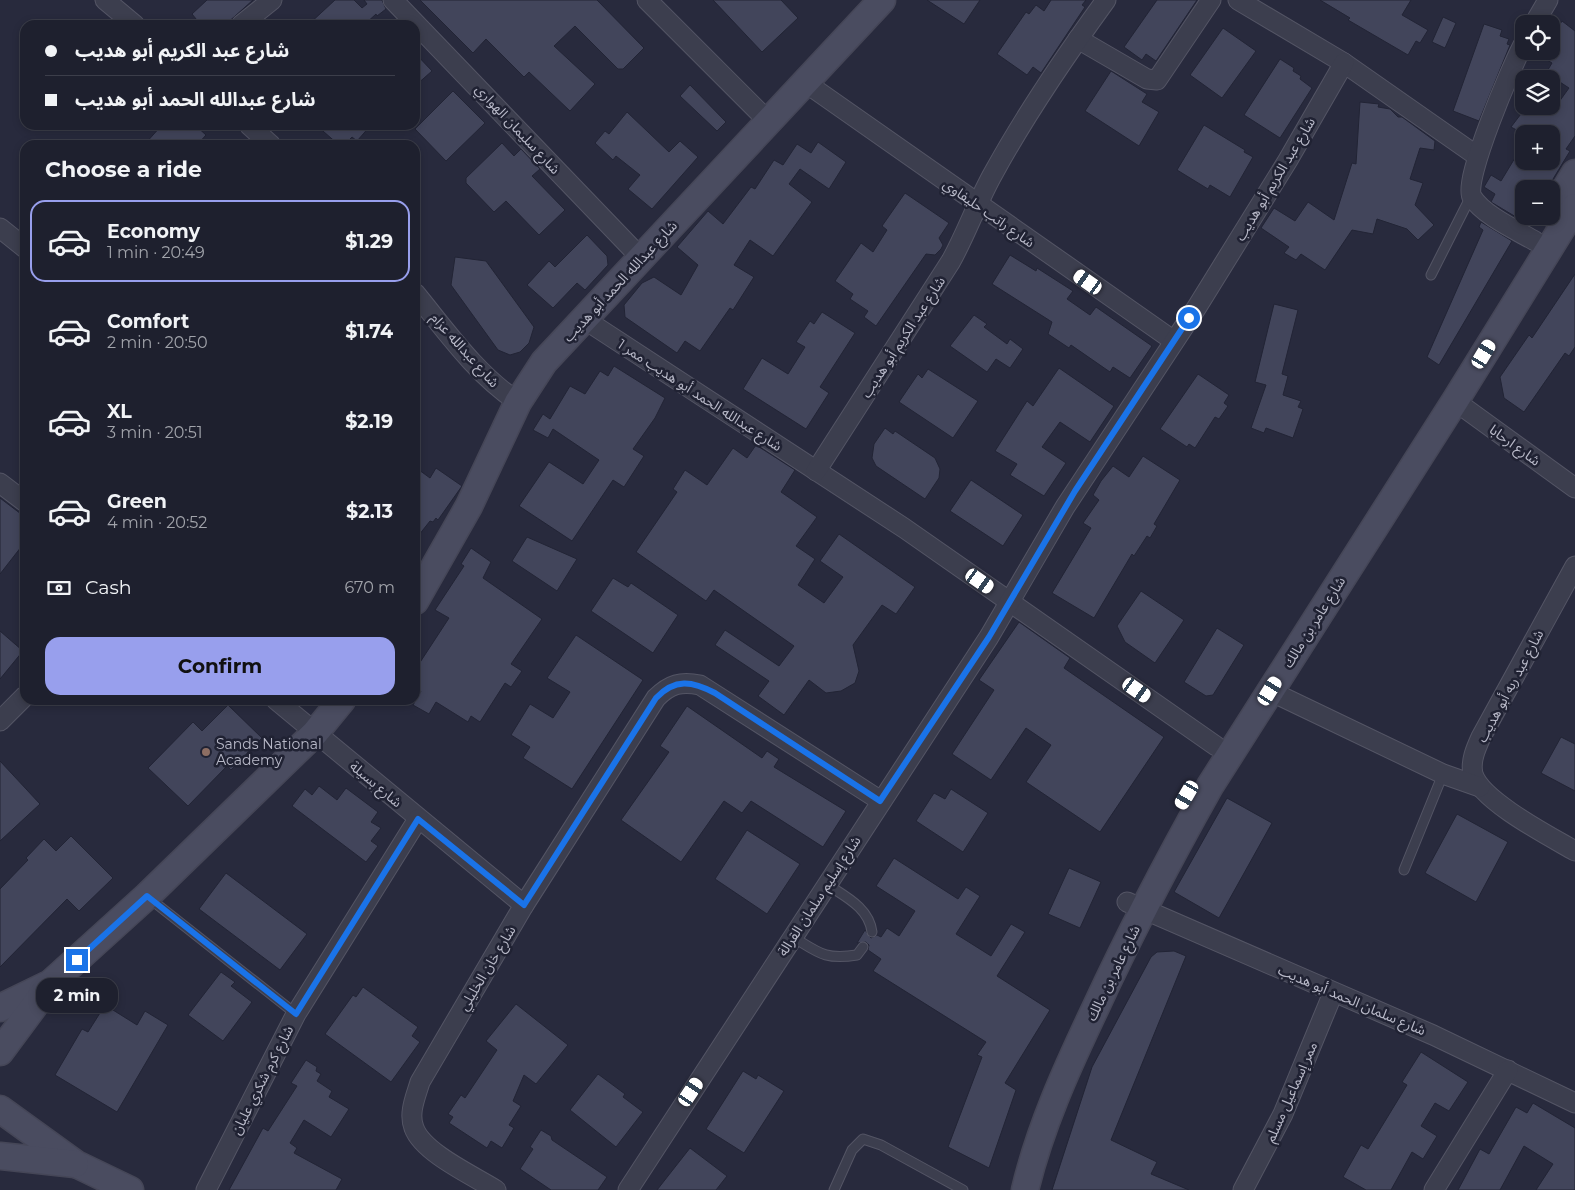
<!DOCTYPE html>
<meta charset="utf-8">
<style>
body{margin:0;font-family:Montserrat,"Noto Sans Arabic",sans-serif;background:#2b2d3a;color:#f1f3f6;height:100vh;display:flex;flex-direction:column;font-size:19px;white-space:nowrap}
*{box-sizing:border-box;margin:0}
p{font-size:16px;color:#a1a3aa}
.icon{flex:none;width:28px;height:28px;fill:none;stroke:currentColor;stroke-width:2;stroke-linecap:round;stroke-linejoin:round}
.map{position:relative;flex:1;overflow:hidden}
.drawer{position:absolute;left:20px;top:140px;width:400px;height:565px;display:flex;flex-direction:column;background:#1e202e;border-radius:15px;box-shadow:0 2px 8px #0003,0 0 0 1px #3c3e4a}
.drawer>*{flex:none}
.banner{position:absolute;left:20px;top:20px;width:400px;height:110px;border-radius:15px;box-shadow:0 2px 8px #0003,0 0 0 1px #3c3e4a;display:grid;align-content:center;height:110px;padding:0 25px;background:#1e202e}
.controls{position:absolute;left:1515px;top:15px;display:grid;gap:10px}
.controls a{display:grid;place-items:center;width:45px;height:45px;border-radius:10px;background:#1e202e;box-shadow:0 2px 8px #0003,0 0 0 1px #3c3e4a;font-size:25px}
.end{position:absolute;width:22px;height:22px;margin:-11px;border:6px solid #1a73e8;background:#fff;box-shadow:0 0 0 2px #fff}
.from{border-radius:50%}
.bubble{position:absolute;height:35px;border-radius:15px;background:#1e202e;box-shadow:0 2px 8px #0003,0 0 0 1px #3c3e4a;font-size:16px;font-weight:700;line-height:35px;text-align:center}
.car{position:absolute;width:15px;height:30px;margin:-15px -8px;border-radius:6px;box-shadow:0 0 4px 1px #0007;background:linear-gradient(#fff 24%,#345 0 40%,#fff 0 76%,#345 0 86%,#fff 0)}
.banner b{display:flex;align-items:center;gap:18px;height:48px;font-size:19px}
.banner b+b{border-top:1px solid #3c3e4a}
.banner i{width:12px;height:12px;background:#f1f3f6}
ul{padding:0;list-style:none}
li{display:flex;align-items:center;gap:15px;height:82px;margin:0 10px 8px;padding:0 15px;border:2px solid transparent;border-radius:15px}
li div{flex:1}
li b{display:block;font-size:19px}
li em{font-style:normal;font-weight:700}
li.active{border-color:#989fed}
li>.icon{width:45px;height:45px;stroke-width:1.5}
h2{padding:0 25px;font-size:22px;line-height:60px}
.pay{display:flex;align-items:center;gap:12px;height:55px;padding:0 25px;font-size:19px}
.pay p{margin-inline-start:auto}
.action{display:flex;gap:10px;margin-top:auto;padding:10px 25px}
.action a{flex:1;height:58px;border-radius:15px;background:#989fed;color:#111;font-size:20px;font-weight:700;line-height:58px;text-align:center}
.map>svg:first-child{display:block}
.building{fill:#42455b;stroke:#222435}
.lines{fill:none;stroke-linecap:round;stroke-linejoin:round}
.lane-casing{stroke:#545565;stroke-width:11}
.street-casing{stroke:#545565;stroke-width:21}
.secondary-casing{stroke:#454657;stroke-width:29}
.lane{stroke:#3c3e4e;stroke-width:9}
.street{stroke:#3c3e4e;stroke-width:19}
.secondary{stroke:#4a4c60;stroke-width:26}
.route{stroke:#1a73e8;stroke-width:6}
.education-dot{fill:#8d6e63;stroke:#202233;stroke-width:2}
.labels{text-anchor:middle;stroke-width:5;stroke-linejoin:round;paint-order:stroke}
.street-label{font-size:14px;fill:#b8b9c8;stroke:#202233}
.poi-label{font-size:14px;fill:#b8b9c8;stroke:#202233;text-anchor:start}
</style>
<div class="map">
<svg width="1575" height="1190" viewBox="0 0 1575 1190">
<rect width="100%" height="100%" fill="#282a3d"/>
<!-- building -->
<g class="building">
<polygon points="207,0 253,0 225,25 201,25 192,14"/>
<polygon points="335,0 354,0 362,8 367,4 364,0 382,0 386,9 377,16 376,14 364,25 308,25"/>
<polygon points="420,0 597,0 644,48 623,69 618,69 575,26 554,46 595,84 570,111 529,72 524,77 486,39 473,53"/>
<polygon points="713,0 781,0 798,18 762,52"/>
<polygon points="927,0 980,0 964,24"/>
<polygon points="1051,0 1086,0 1082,5 1085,7 1041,73 1033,67 1027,75 997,54 1026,12 1029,14 1036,5 1044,11"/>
<polygon points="1157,0 1197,0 1156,61 1146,54 1142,60 1124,47"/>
<polygon points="1320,0 1411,0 1402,15 1428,30 1420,43 1416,41 1408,55 1348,20 1350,18"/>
<polygon points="1443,17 1456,23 1445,48 1432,42"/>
<polygon points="1562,21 1575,31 1575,136 1566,149 1570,151 1547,189 1524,189 1524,214 1521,213 1521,220 1491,202 1495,194 1484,187 1491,175 1501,181 1524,143 1524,161 1551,161 1551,134 1524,134 1511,127 1527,106 1556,106 1569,88 1546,73 1552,63 1533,51 1551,51 1551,38"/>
<polygon points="1484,24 1502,30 1500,36 1509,39 1507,44 1510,45 1479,121 1453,111"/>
<polygon points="1223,28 1256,51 1222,98 1190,75"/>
<polygon points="415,53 432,71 415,86"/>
<polygon points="1280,59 1294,68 1293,71 1301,76 1300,79 1312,88 1280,138 1244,115"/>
<polygon points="1111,71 1147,94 1142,102 1159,112 1139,146 1085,111"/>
<polygon points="690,85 726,122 717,131 680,96"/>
<polygon points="453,91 485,123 446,161 415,129"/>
<polygon points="1360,102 1379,104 1378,107 1390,109 1398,117 1402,117 1435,141 1434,150 1420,148 1410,179 1423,183 1415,205 1434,225 1418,240 1407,229 1377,219 1373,234 1352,230 1325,270 1301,254 1296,260 1284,253 1289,247 1261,228 1274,208 1295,221 1308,202 1334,220 1352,163 1356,164"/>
<polygon points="627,112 669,152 680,141 698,157 652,209 628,189 640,175 616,156 613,160 595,143 605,131 609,134"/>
<polygon points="162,125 195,125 206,135 197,145 144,145"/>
<polygon points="316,125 371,125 357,141 352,137 344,145 339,145"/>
<polygon points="1204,125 1245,150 1244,152 1253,157 1230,197 1210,185 1208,189 1177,170"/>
<polygon points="818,142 846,162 829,189 800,169 789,184 812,202 773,256 750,240 734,265 754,277 733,310 730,308 700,351 685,341 677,353 625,317 624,305 642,283 654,277 681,295 698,265 677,247 708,211 723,224 751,187 755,189 774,160 783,165 797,144 811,153"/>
<polygon points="502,143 514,156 521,149 540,169 532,176 565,210 539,235 506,201 494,212 466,183 466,178"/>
<polygon points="905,193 949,223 939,238 943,245 941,249 935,255 926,254 876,326 864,317 868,311 850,299 853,294 835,281 861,243 873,252 887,230 882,226"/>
<polygon points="1481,222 1512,241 1439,365 1427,357 1483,230 1479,227"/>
<polygon points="587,235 607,256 608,265 585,290 577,283 553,308 527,285 549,261 555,267"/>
<polygon points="1010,255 1036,271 1037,268 1073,291 1067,299 1090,315 1096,307 1152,346 1130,378 1113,367 1110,372 1071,345 1069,348 1048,334 1052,322 992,284"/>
<polygon points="455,257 486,261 534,327 529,343 520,352 510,355 498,350 451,285"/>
<polygon points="1575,274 1575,347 1569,356 1565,353 1524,412 1504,398 1500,377 1529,335 1532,338"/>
<polygon points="1274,304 1298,310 1282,374 1288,376 1283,395 1301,401 1298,407 1303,409 1293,438 1266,428 1264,433 1251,428 1266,385 1255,382"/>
<polygon points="822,312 855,333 820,387 829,393 806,429 743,389 762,358 788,374 805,347 796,342 810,321 814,324"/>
<polygon points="974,315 987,324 984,327 1007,344 1010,339 1023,349 1010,368 996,359 987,372 950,346"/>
<polygon points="614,366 665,398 655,418 633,449 644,456 624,487 613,480 572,541 519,506 549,462 583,484 599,460 553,429 548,438 533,430 543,414 550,419 570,386 585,394 600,371 608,376"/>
<polygon points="1059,368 1114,406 1090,442 1060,422 1042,447 1066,463 1044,496 1010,475 1017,464 995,451 1027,401 1033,406"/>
<polygon points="928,369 978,401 953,438 899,402 918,374 922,378"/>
<polygon points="1198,374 1229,395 1224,403 1228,406 1219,419 1215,417 1195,448 1189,444 1187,447 1160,429"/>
<polygon points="885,428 893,434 895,431 935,458 940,469 939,478 925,499 876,466 872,458 874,444"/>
<polygon points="756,445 795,470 781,492 817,517 796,546 815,559 798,585 824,603 843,577 820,561 839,534 915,587 896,614 882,605 853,645 859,671 855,683 841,691 826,693 809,680 784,715 758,696 769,681 715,645 725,630 779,666 794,646 714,590 706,601 636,552 677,492 673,489 685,470 707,485 733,448 747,458"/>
<polygon points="1143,456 1180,480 1154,524 1157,526 1150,538 1147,536 1134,556 1132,554 1094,618 1052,593 1091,528 1083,523 1099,500 1093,495 1101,481 1113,466 1129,477"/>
<polygon points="415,467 430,478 436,468 462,486 438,520 436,518 433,522 430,521 415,540"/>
<polygon points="971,480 1023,515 1003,546 950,511"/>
<polygon points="0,498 25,517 25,542 0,574"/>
<polygon points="527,537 577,559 557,591 512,561"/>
<polygon points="471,548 491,562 483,578 542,619 511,664 522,671 511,687 505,683 480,722 471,716 468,722 436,702 429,714 413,705 421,691 415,688 415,670 449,618 435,610 464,566 461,564"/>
<polygon points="613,578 628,587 631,583 678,615 653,653 591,611"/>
<polygon points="1141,591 1184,620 1155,663 1125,642 1117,626"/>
<polygon points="1019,622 1070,658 1064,668 1164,737 1100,832 1026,782 1051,745 1026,728 991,780 952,754 994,690 979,680"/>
<polygon points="1217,628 1244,645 1213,695 1206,696 1184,682"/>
<polygon points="0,631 23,651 0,679"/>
<polygon points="576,635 643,680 572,789 523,758 530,747 511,735 530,704 553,718 570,692 547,678"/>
<polygon points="228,705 262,738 231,770 227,766 188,806 148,768 193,722 202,731"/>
<polygon points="687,706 762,758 767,751 779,759 774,767 846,811 823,847 751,801 742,813 724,801 681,862 621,820 669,752 660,746"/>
<polygon points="1561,737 1575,744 1575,791 1541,773"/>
<polygon points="0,761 40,804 0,841"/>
<polygon points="319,786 337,800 346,788 378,812 371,822 381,828 371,841 378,846 366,862 292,806 305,789 312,795"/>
<polygon points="951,789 988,813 963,852 916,821 934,793 945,799"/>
<polygon points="1227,798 1272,823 1219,918 1174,892"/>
<polygon points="1457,814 1508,842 1476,902 1425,873"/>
<polygon points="747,830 800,864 767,914 715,879"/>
<polygon points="71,836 113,878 79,911 67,899 0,967 0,889 28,860 26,858 44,839 56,851"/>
<polygon points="894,858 958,899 966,887 980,896 956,934 991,956 1011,924 1025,932 997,976 1050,1010 1005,1083 1016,1090 989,1168 948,1147 982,1057 977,1055 986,1042 873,971 881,959 868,950 869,945 866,942 857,943 865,930 871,938 877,935 881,937 887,928 899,936 915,911 876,886"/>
<polygon points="1069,868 1101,882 1080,928 1048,914"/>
<polygon points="226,873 307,934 280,970 199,909"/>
<polygon points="1174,951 1186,956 1111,1140 1157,1162 1151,1174 1189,1190 1052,1190 1092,1067 1151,957 1157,952"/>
<polygon points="221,972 235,982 231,986 252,1002 223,1041 188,1015"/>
<polygon points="363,987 418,1027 412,1036 420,1042 391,1082 325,1034 353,995 356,997"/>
<polygon points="516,1004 568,1045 536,1084 524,1075 513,1101 521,1106 509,1125 514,1128 502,1148 491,1141 487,1148 449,1123 453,1117 448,1114 461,1095 465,1098 497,1050 486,1041"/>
<polygon points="105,1005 137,1025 145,1011 168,1025 117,1112 55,1075 82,1029 88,1032"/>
<polygon points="1421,1052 1468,1082 1449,1111 1435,1103 1421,1126 1437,1136 1423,1159 1412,1152 1391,1190 1366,1190 1343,1177 1361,1145 1368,1149 1407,1085 1402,1082"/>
<polygon points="306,1060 317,1067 316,1071 321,1074 317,1081 332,1091 329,1097 349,1109 331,1137 304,1120 290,1143 297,1148 294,1153 342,1179 336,1190 229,1190 263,1128 268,1131 297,1086 291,1083"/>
<polygon points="743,1071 756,1079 758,1075 784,1091 744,1153 706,1129"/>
<polygon points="598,1074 625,1094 623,1097 643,1112 616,1147 570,1110"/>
<polygon points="1533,1103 1575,1128 1575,1190 1536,1190 1553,1164 1524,1146 1500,1190 1458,1190 1480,1149 1489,1154 1516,1107 1527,1113"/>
<polygon points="541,1130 551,1136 552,1140 607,1177 598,1190 551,1190 520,1169 533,1149 530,1147"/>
<polygon points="690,1148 727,1176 716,1190 657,1190"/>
</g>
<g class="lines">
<!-- lane casing -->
<g class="lane-casing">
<g id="lane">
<polyline points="1431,275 1471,196"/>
<polyline points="1404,870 1443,774"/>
<path d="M828 885C846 897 869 908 872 932"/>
<polyline points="149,898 296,1014"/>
<path d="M793 937C819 953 825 960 857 955L863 947"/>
<polyline points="834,1190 852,1150 863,1139 881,1145 963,1190"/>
</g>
</g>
<!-- street casing -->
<g class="street-casing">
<g id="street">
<polyline points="105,0 135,25"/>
<polyline points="393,0 642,259"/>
<polyline points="647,0 769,122"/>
<polyline points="1238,0 1344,63 1477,156"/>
<polyline points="1534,24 1548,0"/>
<polyline points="241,25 272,0"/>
<polyline points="1078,39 1147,79 1157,80 1211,0"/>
<path d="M1524 43C1513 63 1462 182 1472 197 1483 215 1516 230 1535 241"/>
<polyline points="806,83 1174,341"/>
<polyline points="249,125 271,145"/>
<polyline points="0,228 25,248"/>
<path d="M415 293C447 332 476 374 518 402"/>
<polyline points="584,319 904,528 1216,746"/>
<polyline points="1455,401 1575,488"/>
<path d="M816 471 951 261C967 232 978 200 994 172 1027 112 1066 55 1106 0"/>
<polyline points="0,483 25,502"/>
<path d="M1575 566 1481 737C1476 748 1470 761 1473 774 1481 801 1551 837 1575 851"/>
<polyline points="1270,691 1443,774 1480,787"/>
<polyline points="276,700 524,905"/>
<polyline points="0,721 25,696"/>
<polyline points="1127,902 1433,1035 1575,1103"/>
<polyline points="206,1190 296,1014 418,819"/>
<path d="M496 1190C474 1176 423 1153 414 1128 408 1113 416 1096 420 1082L524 905 656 698C670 684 681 681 700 685L881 801"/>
<polyline points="628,1190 989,637 1065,507 1197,307 1288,160 1344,63"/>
<polyline points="1243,1190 1283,1114 1333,993"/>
<polyline points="1434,1190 1508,1070"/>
</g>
</g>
<!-- secondary casing -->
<g class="secondary-casing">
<g id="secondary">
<polyline points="1551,213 1575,173"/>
<polyline points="415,601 469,506 518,402 544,362 882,0"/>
<polyline points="0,1008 47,985"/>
<polyline points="0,1052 52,982 147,896 315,733 342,700"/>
<polyline points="0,1109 76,1164 130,1190"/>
<polyline points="0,1156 75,1164"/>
<path d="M1025 1190C1040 1127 1067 1068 1095 1009 1130 933 1169 859 1210 786L1455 401 1575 207"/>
</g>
</g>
<!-- lane -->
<use href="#lane" class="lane"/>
<!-- street -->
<use href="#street" class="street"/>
<!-- secondary -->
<use href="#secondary" class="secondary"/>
</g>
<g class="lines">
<!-- route -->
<path class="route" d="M77 960 147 896 296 1014 418 819 524 905 656 698C675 678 692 681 715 693L880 801 989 637 1075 491 1189 318"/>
</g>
<!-- markers -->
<circle class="education-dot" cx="206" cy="752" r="5"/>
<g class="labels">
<!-- street labels -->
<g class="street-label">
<text transform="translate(518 129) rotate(47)" y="5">شارع سليمان الهواري</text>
<text transform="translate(1275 179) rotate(-59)" y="5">شارع عبد الكريم أبو هديب</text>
<text transform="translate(989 213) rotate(35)" y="5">شارع راتب حليفاوي</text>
<text transform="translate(620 281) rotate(-47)" y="5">شارع عبدالله الحمد أبو هديب</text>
<text transform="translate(903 337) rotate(-57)" y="5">شارع عبد الكريم أبو هديب</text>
<text transform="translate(465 350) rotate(48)" y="5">شارع عبدالله عزام</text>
<text transform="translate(700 395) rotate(33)" y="5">شارع عبدالله الحمد أبو هديب ممر 1</text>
<text transform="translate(1515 445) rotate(36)" y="5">شارع ارحابا</text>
<text transform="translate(1314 622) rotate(-58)" y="5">شارع عامر بن مالك</text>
<text transform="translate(1510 686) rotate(-62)" y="5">شارع عبد ربه أبو هديب</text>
<text transform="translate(376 784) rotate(40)" y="5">شارع بسيلة</text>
<text transform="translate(819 896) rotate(-57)" y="5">شارع إسليم سلمان القرالة</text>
<text transform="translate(487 968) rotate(-59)" y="5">شارع خان الخليلي</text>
<text transform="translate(1113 973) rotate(-64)" y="5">شارع عامر بن مالك</text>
<text transform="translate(1352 1000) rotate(23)" y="5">شارع سلمان الحمد أبو هديب</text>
<text transform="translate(262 1080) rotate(-63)" y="5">شارع كرم شكري عليان</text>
<text transform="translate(1291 1092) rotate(-66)" y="5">ممر إسماعيل مسلم</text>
</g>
<!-- poi labels -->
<g class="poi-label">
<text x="216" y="749">Sands National<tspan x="216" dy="16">Academy</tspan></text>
</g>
</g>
</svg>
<div class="controls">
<a><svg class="icon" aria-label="locate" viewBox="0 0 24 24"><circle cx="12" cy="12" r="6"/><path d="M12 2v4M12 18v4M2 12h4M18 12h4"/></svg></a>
<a><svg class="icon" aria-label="layers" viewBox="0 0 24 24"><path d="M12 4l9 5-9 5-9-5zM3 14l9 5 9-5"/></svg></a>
<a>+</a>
<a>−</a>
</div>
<i class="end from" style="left:1189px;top:318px"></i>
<i class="end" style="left:77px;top:960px"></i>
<div class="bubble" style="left:36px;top:978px;width:82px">2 min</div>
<i class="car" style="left:1088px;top:282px;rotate:305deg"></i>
<i class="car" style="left:1484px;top:354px;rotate:31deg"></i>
<i class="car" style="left:980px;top:581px;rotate:125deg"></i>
<i class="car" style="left:1137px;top:690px;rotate:125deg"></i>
<i class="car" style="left:1270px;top:691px;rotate:32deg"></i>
<i class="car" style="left:1187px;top:795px;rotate:210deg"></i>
<i class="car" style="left:691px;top:1092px;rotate:34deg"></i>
<div class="banner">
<b><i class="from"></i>شارع عبد الكريم أبو هديب</b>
<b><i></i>شارع عبدالله الحمد أبو هديب</b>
</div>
<section class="drawer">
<h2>Choose a ride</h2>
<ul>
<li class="active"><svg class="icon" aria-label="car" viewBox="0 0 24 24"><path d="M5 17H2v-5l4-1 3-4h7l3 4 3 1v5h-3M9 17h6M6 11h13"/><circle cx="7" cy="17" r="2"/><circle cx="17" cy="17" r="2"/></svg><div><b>Economy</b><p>1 min · 20:49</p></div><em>$1.29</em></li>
<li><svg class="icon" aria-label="car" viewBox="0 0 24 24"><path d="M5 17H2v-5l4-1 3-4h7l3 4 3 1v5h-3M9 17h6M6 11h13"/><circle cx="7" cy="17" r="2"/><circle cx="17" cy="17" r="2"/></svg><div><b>Comfort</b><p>2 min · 20:50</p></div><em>$1.74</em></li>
<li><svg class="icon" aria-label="car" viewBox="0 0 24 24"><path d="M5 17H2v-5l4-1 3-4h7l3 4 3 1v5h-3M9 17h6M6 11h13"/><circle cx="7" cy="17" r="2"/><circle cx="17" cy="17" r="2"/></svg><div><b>XL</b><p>3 min · 20:51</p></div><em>$2.19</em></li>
<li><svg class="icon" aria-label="car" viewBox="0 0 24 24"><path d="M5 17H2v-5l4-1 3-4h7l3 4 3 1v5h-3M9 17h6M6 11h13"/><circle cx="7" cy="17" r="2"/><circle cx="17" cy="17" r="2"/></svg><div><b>Green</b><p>4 min · 20:52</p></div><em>$2.13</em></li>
</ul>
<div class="pay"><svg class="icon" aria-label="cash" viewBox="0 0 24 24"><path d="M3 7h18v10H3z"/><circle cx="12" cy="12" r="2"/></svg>Cash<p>670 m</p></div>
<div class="action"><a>Confirm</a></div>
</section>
</div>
